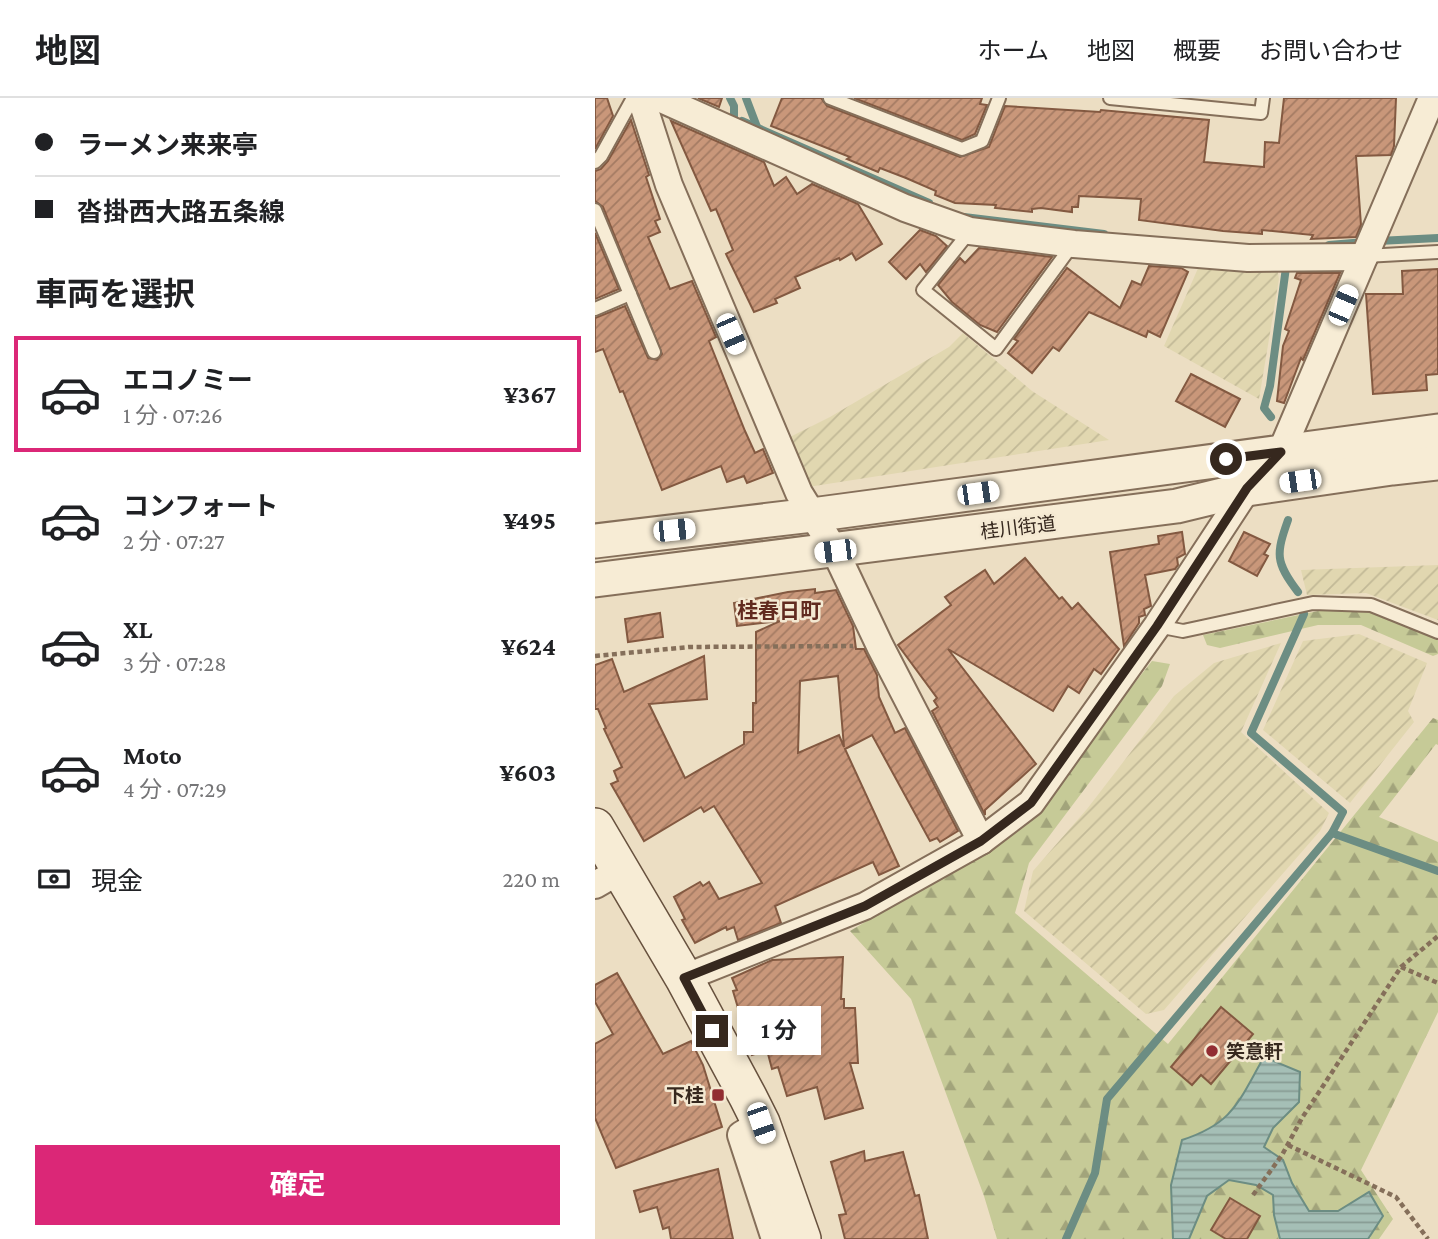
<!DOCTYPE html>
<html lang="ja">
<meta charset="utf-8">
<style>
body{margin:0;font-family:"Crimson Pro","Noto Sans JP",serif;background:#f6f6f6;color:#202124;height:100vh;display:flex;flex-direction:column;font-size:26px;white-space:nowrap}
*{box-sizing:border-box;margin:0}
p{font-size:23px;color:#757577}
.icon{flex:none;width:38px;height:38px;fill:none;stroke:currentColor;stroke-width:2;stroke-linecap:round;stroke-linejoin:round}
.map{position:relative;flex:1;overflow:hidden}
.panel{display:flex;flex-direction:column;background:#fff;width:595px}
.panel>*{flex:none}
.guide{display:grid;align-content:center;height:154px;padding:0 35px;background:#fff}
.end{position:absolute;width:32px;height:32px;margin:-16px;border:9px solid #36281e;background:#fff;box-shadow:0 0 0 4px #fff}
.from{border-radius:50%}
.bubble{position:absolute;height:49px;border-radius:0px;background:#fff;box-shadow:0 4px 10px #0003;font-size:23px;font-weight:700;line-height:49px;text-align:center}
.car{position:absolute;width:21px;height:42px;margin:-21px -10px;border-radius:9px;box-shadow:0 0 5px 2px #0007;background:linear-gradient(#fff 24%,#345 0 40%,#fff 0 76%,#345 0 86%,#fff 0)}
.guide b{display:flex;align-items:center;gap:24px;height:66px;font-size:26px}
.guide b+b{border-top:2px solid #e0e0e0}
.guide i{width:18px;height:18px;background:#202124}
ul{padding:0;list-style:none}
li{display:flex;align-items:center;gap:21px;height:116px;margin:0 14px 10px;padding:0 21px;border:4px solid transparent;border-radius:0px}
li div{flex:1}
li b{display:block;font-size:26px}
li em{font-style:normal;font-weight:700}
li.current{border-color:#db2777}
li>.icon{width:63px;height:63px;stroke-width:1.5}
h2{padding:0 35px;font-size:32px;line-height:84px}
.pay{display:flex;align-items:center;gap:18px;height:77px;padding:0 35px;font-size:26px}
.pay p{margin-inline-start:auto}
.button{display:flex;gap:14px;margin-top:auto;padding:14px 35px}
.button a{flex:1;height:80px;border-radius:0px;background:#db2777;color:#fff;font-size:28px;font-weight:700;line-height:80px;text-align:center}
header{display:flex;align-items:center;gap:42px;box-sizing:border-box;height:98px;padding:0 35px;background:#fff;border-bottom:2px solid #e0e0e0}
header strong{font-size:33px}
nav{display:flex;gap:38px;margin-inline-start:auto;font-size:24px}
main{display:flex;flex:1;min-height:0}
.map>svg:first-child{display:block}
.farmland{fill:url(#farmland-furrows)}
.forest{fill:url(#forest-firs)}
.water{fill:url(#water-rules);stroke:#6c8d83;stroke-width:2}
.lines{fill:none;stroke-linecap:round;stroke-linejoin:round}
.stream{stroke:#6c8d83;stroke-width:8}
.building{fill:url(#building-hatch);stroke:#835941;stroke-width:2;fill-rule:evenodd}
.service-casing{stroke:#856f5a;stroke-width:16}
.minor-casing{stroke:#856f5a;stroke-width:30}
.tertiary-casing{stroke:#856f5a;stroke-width:37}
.secondary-casing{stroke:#67513e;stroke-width:40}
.path{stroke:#856f5a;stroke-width:4.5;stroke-dasharray:5 3.5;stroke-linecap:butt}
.service{stroke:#f7ecd5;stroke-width:12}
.minor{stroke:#f7ecd5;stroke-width:26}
.tertiary{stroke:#f7ecd5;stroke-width:33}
.secondary{stroke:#f7ecd5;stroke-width:37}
.route{stroke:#36281e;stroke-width:9}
.poi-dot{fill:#922d32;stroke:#f4e9d2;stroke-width:2.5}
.labels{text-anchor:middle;stroke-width:5;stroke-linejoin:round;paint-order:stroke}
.street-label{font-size:19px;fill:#36281e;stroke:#f4e9d2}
.poi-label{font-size:19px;font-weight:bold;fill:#36281e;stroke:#f4e9d2;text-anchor:start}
.neighbourhood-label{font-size:21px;font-weight:bold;fill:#612a1f;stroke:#f4e9d2}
</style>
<header>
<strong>地図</strong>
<nav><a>ホーム</a><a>地図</a><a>概要</a><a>お問い合わせ</a></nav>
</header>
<main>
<section class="panel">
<div class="guide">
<b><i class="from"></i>ラーメン来来亭</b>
<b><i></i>沓掛西大路五条線</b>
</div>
<h2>車両を選択</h2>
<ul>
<li class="current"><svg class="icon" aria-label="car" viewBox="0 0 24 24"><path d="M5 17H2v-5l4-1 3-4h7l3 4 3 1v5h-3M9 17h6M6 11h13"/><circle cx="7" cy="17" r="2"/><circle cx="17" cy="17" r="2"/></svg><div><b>エコノミー</b><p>1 分 · 07:26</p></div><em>¥367</em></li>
<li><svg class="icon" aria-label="car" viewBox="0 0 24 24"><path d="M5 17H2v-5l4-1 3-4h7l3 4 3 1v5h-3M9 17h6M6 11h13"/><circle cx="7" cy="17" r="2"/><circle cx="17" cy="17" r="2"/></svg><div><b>コンフォート</b><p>2 分 · 07:27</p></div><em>¥495</em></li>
<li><svg class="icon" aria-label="car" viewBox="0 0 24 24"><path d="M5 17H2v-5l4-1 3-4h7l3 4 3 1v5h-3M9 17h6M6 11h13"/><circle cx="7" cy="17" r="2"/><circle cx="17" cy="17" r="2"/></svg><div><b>XL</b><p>3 分 · 07:28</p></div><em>¥624</em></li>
<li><svg class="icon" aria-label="car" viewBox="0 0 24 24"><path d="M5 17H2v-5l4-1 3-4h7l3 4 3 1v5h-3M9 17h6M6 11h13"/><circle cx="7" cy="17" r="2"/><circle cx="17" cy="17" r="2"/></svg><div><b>Moto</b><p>4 分 · 07:29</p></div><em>¥603</em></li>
</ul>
<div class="pay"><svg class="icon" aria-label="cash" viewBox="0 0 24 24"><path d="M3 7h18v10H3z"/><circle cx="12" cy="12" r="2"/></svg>現金<p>220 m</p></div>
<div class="button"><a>確定</a></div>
</section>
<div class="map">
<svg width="843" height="1141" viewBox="0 0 843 1141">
<defs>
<pattern id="farmland-furrows" width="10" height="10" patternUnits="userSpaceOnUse" patternTransform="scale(1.75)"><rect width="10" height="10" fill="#e1d7b0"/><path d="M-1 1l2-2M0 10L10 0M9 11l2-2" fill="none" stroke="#c2b997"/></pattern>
<pattern id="forest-firs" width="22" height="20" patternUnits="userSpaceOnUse" patternTransform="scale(1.75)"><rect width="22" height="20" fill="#c6ca97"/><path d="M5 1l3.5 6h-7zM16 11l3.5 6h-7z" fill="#a2a47b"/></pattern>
<pattern id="water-rules" width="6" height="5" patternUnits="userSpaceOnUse" patternTransform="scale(1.75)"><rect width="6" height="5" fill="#a5bfb6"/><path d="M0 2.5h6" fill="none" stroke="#879b93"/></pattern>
<pattern id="building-hatch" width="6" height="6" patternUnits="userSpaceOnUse" patternTransform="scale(1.75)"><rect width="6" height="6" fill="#c9977a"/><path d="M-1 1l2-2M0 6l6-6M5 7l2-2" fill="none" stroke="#a47b63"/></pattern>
</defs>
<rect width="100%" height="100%" fill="#ecdec3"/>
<!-- farmland -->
<g class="farmland">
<polygon points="604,168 682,169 684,181 664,301 569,248"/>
<polygon points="368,235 437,293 514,342 213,389 193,340 235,319 354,249"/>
<polygon points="843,467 843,522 771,495 712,497 706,472"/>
<polygon points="764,536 832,565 813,613 819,624 755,705 668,632 708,543"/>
<polygon points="686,545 646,634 734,715 725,733 569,912 551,916 429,813 438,773 492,711 579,598 619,565"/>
</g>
<!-- forest -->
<g class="forest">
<polygon points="728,512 778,514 843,541 843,556 838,558 766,527 723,527 625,550 612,547 608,537"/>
<path d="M557 563 575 566 567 588 434 765 420 815 573 946 838 620 843 622V647L841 646 784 719 843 744V914L766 1072 798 1121 784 1141H773L776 1139 743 1113H714L697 1085 688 1062 669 1048 678 1030 704 1004 669 960C643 1004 639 1024 587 1042L577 1127 580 1137 578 1141H402L389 1098 316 901 255 833 422 734Z"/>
<polygon points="634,1082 661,1087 678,1097 679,1117 685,1141 594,1141 612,1098"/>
</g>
<!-- water -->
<path class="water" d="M669 959 705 974 704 1004 678 1030 669 1049 688 1062 697 1085 714 1113H743L774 1094 788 1118 773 1141H685L679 1117 678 1097 661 1087 634 1082 612 1098 594 1141H578L576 1087 587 1042C639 1025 643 1004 669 959Z"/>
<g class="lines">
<!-- stream -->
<g class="stream">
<polyline points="135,0 139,8 139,20"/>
<polyline points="151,0 162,29"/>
<polyline points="147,23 334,105"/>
<polyline points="369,119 509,136"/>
<polyline points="783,143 843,140"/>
<polyline points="734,147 770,144"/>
<polyline points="676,319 669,310 675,288 692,162"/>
<path d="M693 422C681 456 680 464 703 494"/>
<polyline points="709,516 656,635 748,714 737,735"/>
<polyline points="471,1141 500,1075 512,1001 737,735 843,773"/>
</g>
</g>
<!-- building -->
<g class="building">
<polygon points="0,0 12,0 18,18 0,51"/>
<polygon points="103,0 127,0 124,9"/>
<polygon points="187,0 226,0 232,8 365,59 394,49 410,8 505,14 506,12 614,22 609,64 669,69 670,44 684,45 689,0 801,0 799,48 796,57 761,58 766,127 761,139 716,141 718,137 667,132 667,136 628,133 544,122 546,101 484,98 483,109 477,109 477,114 446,110 437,111 437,114 400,110 401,107 360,105 340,97 341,93 311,80 285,70 283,74 252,61 255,59 176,28"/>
<polygon points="259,0 387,0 385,6 392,7 380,36 367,42"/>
<polygon points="36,22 54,77 51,79 65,121 60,123 65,134 53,139 75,191 97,183 121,239 114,243 150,333 160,355 168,351 178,375 152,385 149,378 132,384 126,368 67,392 28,293 25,294 8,251 0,254 0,220 30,208 53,260 62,262 67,256 8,109 0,103 0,73 6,71 13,63"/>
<polygon points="76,23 169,64 179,88 191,79 202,96 217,86 263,106 287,146 261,162 257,155 245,162 244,160 200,179 205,190 180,201 182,205 159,214 131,156 138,152 121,111 116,113"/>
<polygon points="325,132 341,138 352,148 331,174 325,166 311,181 294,164"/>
<polygon points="0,135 24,191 0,201"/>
<polygon points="384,150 457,159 402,234 385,227 357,204 343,187 365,160 370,165"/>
<polygon points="554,168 586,170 593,174 565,239 553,233 551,239 494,214 464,253 458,249 437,275 413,255 423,243 419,241 472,170 525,210 537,183 546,187"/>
<polygon points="843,171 843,276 831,277 832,292 778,296 771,196 808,196 807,173"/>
<polygon points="702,175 745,175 708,262 706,260 689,305 682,303 688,248 694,233 690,231 706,182 700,180"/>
<polygon points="596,276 645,301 630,329 581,303"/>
<polygon points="587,434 590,456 582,460 583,467 580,471 550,477 556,508 549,511 550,517 544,519 544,525 529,548 515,454 564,446 563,438"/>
<polygon points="649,434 675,446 669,456 673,458 662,478 634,463"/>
<polygon points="430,460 464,501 467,499 477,511 483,505 524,551 506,576 499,571 484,595 473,588 458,613 353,551 441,666 390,712 390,717 337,613 343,609 339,603 342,600 303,547 356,507 350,499 390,472 399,486"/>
<path d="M220 491V495L241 492 258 528 261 551H269L282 577 284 599 300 635 310 630 363 733 345 744 342 740 335 743 277 637 250 651 304 768 284 777 278 764 180 808 186 825 143 842 139 829 132 832 131 829 100 845 87 822 90 821 79 799 105 784 108 788 114 784 124 801 167 785 119 708 109 714 106 709 49 743 16 686 23 683 19 673 27 669 9 631 11 630 3 611H0V567L17 561 29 594 109 558 112 601 54 606 90 680 149 646V634H158V605H161V534L185 523 142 528 139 505 193 494ZM243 578 249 649 244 637 203 655 205 583Z"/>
<polygon points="65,515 68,539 33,544 30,521"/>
<polygon points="248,859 246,901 249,901 249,910 260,910 263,965 255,965 268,1010 230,1021 222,989 192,998 183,969 177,971 172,952 157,957 138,893 142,892 137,880 177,862"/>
<polygon points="22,875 68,956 96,943 108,967 127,1029 21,1070 0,1020 0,946 18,936 0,904 0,887"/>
<polygon points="626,909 658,936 616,986 606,977 597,987 576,969"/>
<polygon points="269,1053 270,1063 308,1054 320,1098 324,1097 333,1141 250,1141 244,1117 251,1116 236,1064"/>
<polygon points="123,1071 138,1141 76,1141 74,1129 68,1131 62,1109 45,1114 39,1093"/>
<polygon points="635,1100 665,1118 652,1141 631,1141 616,1132"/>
</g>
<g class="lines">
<!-- service casing -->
<g class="service-casing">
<g id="service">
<polyline points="235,0 367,51 387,43 404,0"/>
<polyline points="515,0 666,15 668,0"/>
<polyline points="0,64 6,58 38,0"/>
<polyline points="0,112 59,254"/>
<polyline points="375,133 328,192 401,251 478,146"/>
<polyline points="770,158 843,154"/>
<polyline points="0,211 35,196"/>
<polyline points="562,528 588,533 718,505 776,507 843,534"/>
</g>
</g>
<!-- minor casing -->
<g class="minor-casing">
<g id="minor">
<polyline points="46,0 74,87 204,395 240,453 285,548 386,743"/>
<polyline points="64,0 310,110 375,133 479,146 653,160 769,159"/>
<polyline points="0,787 26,772"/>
<polyline points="89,880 270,808 386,743 436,705 562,528 652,391 686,354 837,0"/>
<polyline points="166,1025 146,1037 180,1141"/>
</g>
</g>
<!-- tertiary casing -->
<g class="tertiary-casing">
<g id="tertiary">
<polyline points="0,443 217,417 843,333"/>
<polyline points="0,482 582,408 652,391 797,370 843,365"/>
</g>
</g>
<!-- secondary casing -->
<g class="secondary-casing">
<polyline id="secondary" points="0,729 89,880 153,999 166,1025 207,1141"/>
</g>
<!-- path -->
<g class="path">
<polyline points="0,558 94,549 258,548"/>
<polyline points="806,869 843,838"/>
<polyline points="693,1047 801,1099 833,1141"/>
<polyline points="658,1097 687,1057 707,1020 806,869 843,885"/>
</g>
<!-- service -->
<use href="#service" class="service"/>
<!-- minor -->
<use href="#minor" class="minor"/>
<!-- tertiary -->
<use href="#tertiary" class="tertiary"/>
<!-- secondary -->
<use href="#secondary" class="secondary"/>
</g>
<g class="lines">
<!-- route -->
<polyline class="route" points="117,933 89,880 270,808 386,743 436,705 562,528 652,390 686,354 631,361"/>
</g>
<!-- markers -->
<g class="poi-dot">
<circle cx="617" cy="953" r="7"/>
<rect x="116" y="990" width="14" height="14" rx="3.5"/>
</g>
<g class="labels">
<!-- street labels -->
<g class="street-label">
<text transform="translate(423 429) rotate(-7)" y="7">桂川街道</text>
</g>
<!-- poi labels -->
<g class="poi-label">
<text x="631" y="960">笑意軒</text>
<text x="109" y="1004" text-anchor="end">下桂</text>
</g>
<!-- neighbourhood labels -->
<g class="neighbourhood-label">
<text x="184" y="520">桂春日町</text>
</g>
</g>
</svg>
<i class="end from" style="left:631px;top:361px"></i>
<i class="end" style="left:117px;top:933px"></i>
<div class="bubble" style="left:142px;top:908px;width:84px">1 分</div>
<i class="car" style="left:748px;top:207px;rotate:23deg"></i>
<i class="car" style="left:136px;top:236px;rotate:157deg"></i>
<i class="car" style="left:705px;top:383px;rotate:262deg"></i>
<i class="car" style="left:383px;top:395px;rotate:82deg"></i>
<i class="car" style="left:79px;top:432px;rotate:84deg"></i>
<i class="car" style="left:240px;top:453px;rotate:263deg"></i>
<i class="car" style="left:166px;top:1025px;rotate:161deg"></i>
</div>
</main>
